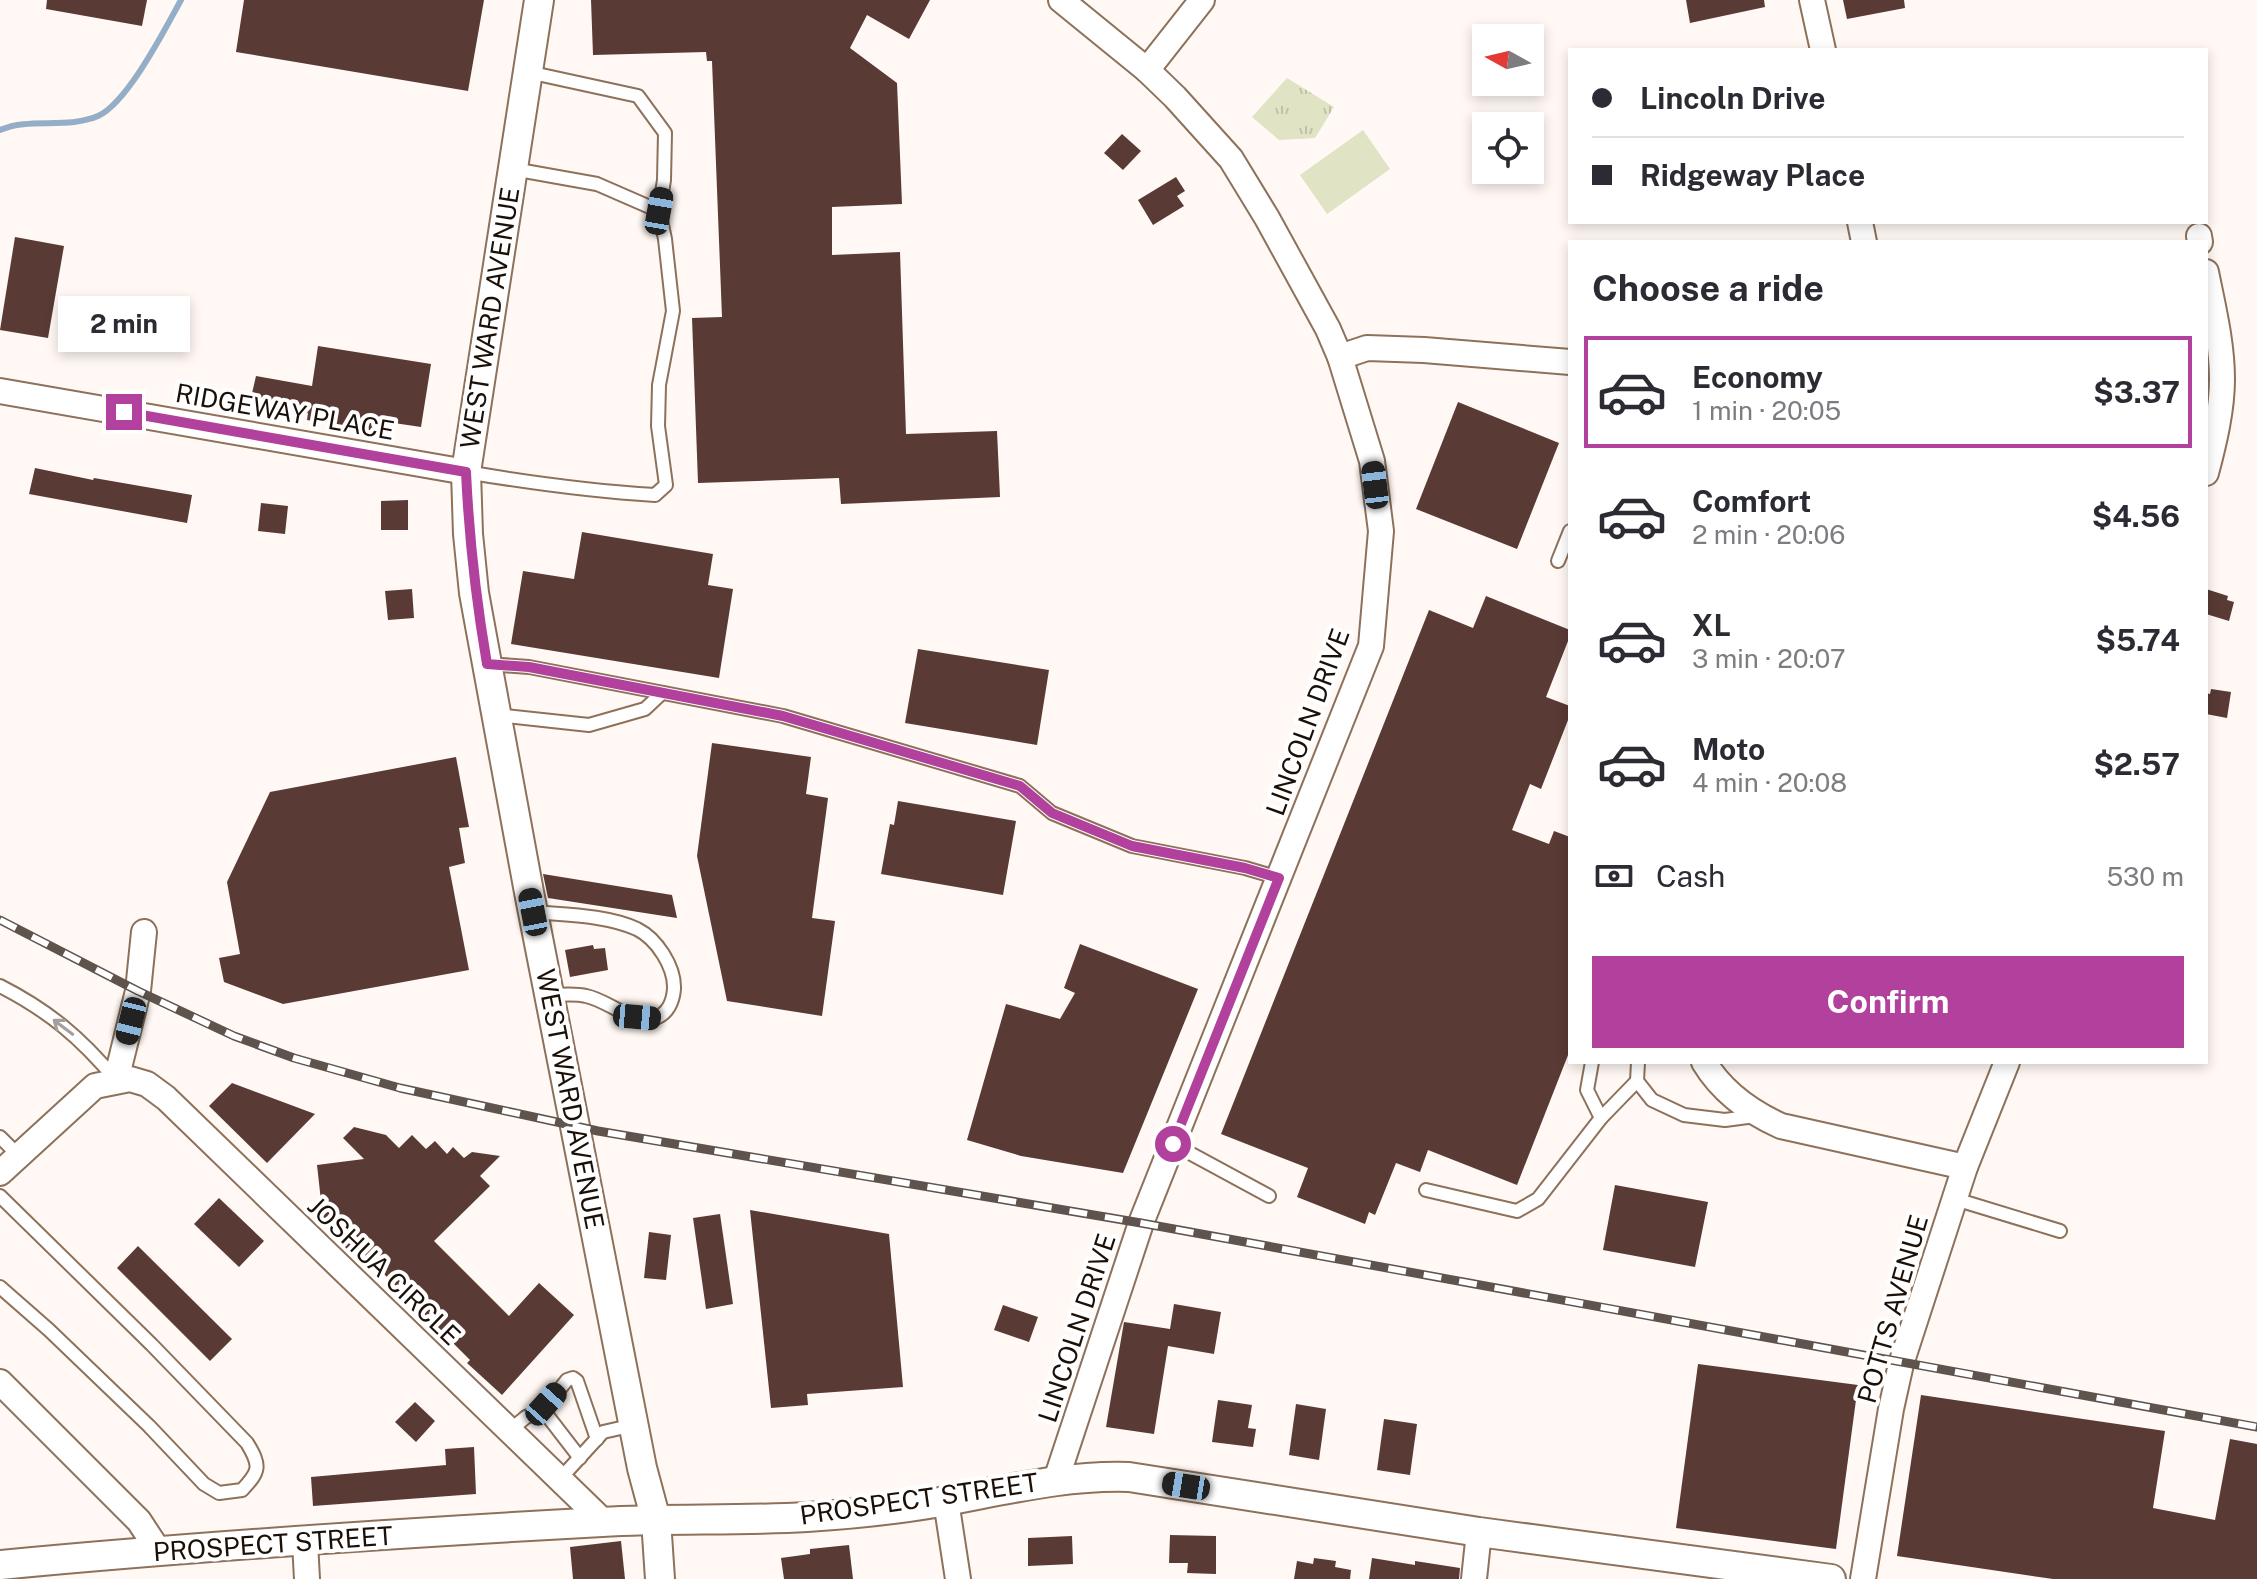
<!DOCTYPE html>
<meta charset="utf-8">
<style>
body{margin:0;font-family:"Public Sans",sans-serif;background:#f7f7f7;color:#2b2b33;height:100vh;display:flex;flex-direction:column;font-size:30px;white-space:nowrap}
*{box-sizing:border-box;margin:0}
p{font-size:26px;color:#7c7c81}
.icon{flex:none;width:44px;height:44px;fill:none;stroke:currentColor;stroke-width:2;stroke-linecap:round;stroke-linejoin:round}
.map{position:relative;flex:1;overflow:hidden}
.drawer{position:absolute;left:1568px;top:240px;width:640px;height:824px;display:flex;flex-direction:column;background:#fff;border-radius:0px;box-shadow:0 4px 12px #0003}
.drawer>*{flex:none}
.top-card{position:absolute;left:1568px;top:48px;width:640px;height:176px;border-radius:0px;box-shadow:0 4px 12px #0003;display:grid;align-content:center;height:176px;padding:0 24px;background:#fff}
.needle{width:52px;rotate:278deg}
.tools{position:absolute;left:1472px;top:24px;display:grid;gap:16px}
.tools a{display:grid;place-items:center;width:72px;height:72px;border-radius:0px;background:#fff;box-shadow:0 4px 12px #0003;font-size:40px}
.end{position:absolute;width:36px;height:36px;margin:-18px;border:10px solid #b2419d;background:#fff;box-shadow:0 0 0 4px #fff}
.from{border-radius:50%}
.bubble{position:absolute;height:56px;border-radius:0px;background:#fff;box-shadow:0 4px 12px #0003;font-size:26px;font-weight:700;line-height:56px;text-align:center}
.car{position:absolute;width:24px;height:48px;margin:-24px -12px;border-radius:10px;box-shadow:0 0 6px 2px #0007;background:linear-gradient(#222 24%,#8ab4d8 0 40%,#222 0 76%,#8ab4d8 0 86%,#222 0)}
.top-card b{display:flex;align-items:center;gap:28px;height:76px;font-size:30px}
.top-card b+b{border-top:2px solid #e1e1e2}
.top-card i{width:20px;height:20px;background:#2b2b33}
ul{padding:0;list-style:none}
li{display:flex;align-items:center;gap:24px;height:112px;margin:0 16px 12px;padding:0 8px;border:4px solid transparent;border-radius:0px}
li div{flex:1}
li b{display:block;font-size:30px}
li em{font-style:normal;font-weight:700}
li.on{border-color:#b2419d}
li>.icon{width:72px;height:72px;stroke-width:1.5}
h2{padding:0 24px;font-size:36px;line-height:96px}
.pay{display:flex;align-items:center;gap:20px;height:88px;padding:0 24px;font-size:30px}
.pay p{margin-inline-start:auto}
.button{display:flex;gap:16px;margin-top:auto;padding:16px 24px}
.button a{flex:1;height:92px;border-radius:0px;background:#b2419d;color:#fff;font-size:32px;font-weight:700;line-height:92px;text-align:center}
.map>svg:first-child{display:block}
.park{fill:url(#park-tufts)}
.garden{fill:#e0e3c4}
.lines{fill:none;stroke-linecap:round;stroke-linejoin:round}
.stream{stroke:#93aec6;stroke-width:6}
.building{fill:#593a35}
.service-casing{stroke:#8d715b;stroke-width:16}
.minor-casing{stroke:#8d715b;stroke-width:28}
.tertiary-casing{stroke:#8d715b;stroke-width:32}
.service{stroke:#fff;stroke-width:12}
.minor{stroke:#fff;stroke-width:24}
.tertiary{stroke:#fff;stroke-width:28}
.rail-casing{stroke:#5e544d;stroke-width:9}
.rail{stroke:#fff;stroke-width:6;stroke-dasharray:18;stroke-linecap:butt}
.oneway{stroke:#a49f9c}
.route{stroke:#b2419d;stroke-width:10}
.labels{text-anchor:middle;stroke-width:8;stroke-linejoin:round;paint-order:stroke}
.street-label{font-size:26px;fill:#1b1008;stroke:#fff}
</style>
<div class="map">
<svg width="2257" height="1579" viewBox="0 0 2257 1579">
<defs>
<pattern id="park-tufts" width="24" height="20" patternUnits="userSpaceOnUse" patternTransform="scale(2)"><rect width="24" height="20" fill="#e0e3c4"/><path d="M3 7l-1-3M5 7V3M7 7l1-3M15 17l-1-3M17 17v-4M19 17l1-3" fill="none" stroke="#c0c2a7"/></pattern>
</defs>
<rect width="100%" height="100%" fill="#fff8f4"/>
<!-- park -->
<polygon class="park" points="1287,78 1334,107 1315,138 1279,140 1252,117"/>
<!-- garden -->
<polygon class="garden" points="1363,130 1390,169 1327,214 1300,175"/>
<g class="lines">
<!-- stream -->
<path class="stream" d="M0 130C23 120 49 125 74 122 81 121 91 119 98 116 128 102 165 29 181 0"/>
</g>
<!-- building -->
<g class="building">
<polygon points="47,0 147,0 142,26 46,9"/>
<polygon points="244,0 484,0 468,91 236,52"/>
<polygon points="591,0 930,0 909,39 867,15 850,48 897,83 902,204 832,207 832,255 900,252 906,434 997,431 1000,497 841,504 839,478 698,483 692,318 722,317 712,61 707,61 706,52 593,55"/>
<polygon points="1686,0 1764,0 1765,7 1690,23"/>
<polygon points="1843,0 1904,0 1905,8 1847,19"/>
<polygon points="1122,134 1141,151 1123,170 1104,153"/>
<polygon points="1176,177 1185,191 1177,196 1184,206 1153,225 1138,200"/>
<polygon points="15,237 64,246 48,338 0,330"/>
<polygon points="318,346 431,364 421,427 394,423 392,434 307,420 308,413 250,402 256,376 312,386"/>
<polygon points="1458,402 1559,443 1517,549 1416,509"/>
<polygon points="35,468 93,480 94,478 192,495 187,523 29,494"/>
<polygon points="408,500 408,530 381,530 381,501"/>
<polygon points="261,503 288,506 285,534 258,531"/>
<polygon points="582,532 713,554 708,585 733,589 719,678 511,644 523,571 574,579"/>
<polygon points="412,589 414,618 388,620 385,591"/>
<polygon points="2206,589 2228,596 2227,600 2234,602 2229,621 2206,614"/>
<polygon points="1486,596 1570,630 1570,636 1546,697 1570,706 1570,715 1541,789 1530,784 1512,830 1549,844 1554,831 1570,837 1570,1050 1517,1185 1428,1150 1420,1172 1396,1163 1375,1215 1369,1212 1365,1224 1297,1197 1308,1168 1221,1134 1429,610 1473,628"/>
<polygon points="918,649 1049,670 1037,745 905,723"/>
<polygon points="2211,689 2231,692 2227,718 2206,714 2206,693 2210,694"/>
<polygon points="712,743 811,757 806,794 828,798 812,918 835,921 822,1016 727,1001 697,856"/>
<polygon points="456,757 469,827 459,828 465,863 449,867 469,970 283,1004 224,982 219,958 240,954 227,882 270,792"/>
<polygon points="898,801 1016,821 1003,895 881,874 890,824 894,825"/>
<polygon points="543,874 672,895 677,918 548,898"/>
<polygon points="1080,944 1198,989 1123,1173 1021,1156 967,1140 1006,1004 1060,1019 1075,993 1064,988"/>
<polygon points="593,945 594,949 605,948 608,970 570,977 565,950"/>
<polygon points="232,1083 315,1114 267,1163 209,1106"/>
<polygon points="354,1127 386,1135 399,1148 412,1135 426,1149 435,1141 447,1154 453,1147 464,1158 472,1152 500,1156 480,1176 490,1186 434,1241 509,1316 539,1283 574,1315 502,1395 467,1363 470,1360 356,1246 350,1252 310,1212 321,1201 317,1165 364,1159 343,1138"/>
<polygon points="1615,1185 1708,1202 1695,1267 1603,1250"/>
<polygon points="219,1198 264,1241 239,1267 194,1224"/>
<polygon points="750,1210 889,1234 903,1387 807,1394 808,1405 771,1408"/>
<polygon points="720,1214 733,1304 706,1309 693,1218"/>
<polygon points="649,1232 671,1235 666,1280 644,1278"/>
<polygon points="138,1246 232,1339 210,1361 117,1268"/>
<polygon points="1174,1304 1221,1312 1214,1354 1168,1346 1154,1434 1106,1427 1124,1322 1170,1329"/>
<polygon points="1003,1305 1038,1317 1029,1342 994,1330"/>
<polygon points="1698,1364 1858,1385 1836,1549 1676,1528"/>
<polygon points="1921,1395 2165,1431 2153,1508 2215,1520 2230,1439 2257,1444 2257,1579 2053,1579 1897,1556"/>
<polygon points="1218,1400 1252,1405 1248,1428 1256,1429 1253,1447 1212,1442"/>
<polygon points="415,1402 435,1421 416,1442 395,1422"/>
<polygon points="1296,1404 1326,1409 1319,1460 1289,1455"/>
<polygon points="1384,1419 1417,1424 1410,1475 1377,1470"/>
<polygon points="474,1447 476,1494 313,1506 311,1477 446,1465 445,1449"/>
<polygon points="1170,1535 1216,1536 1216,1574 1187,1573 1188,1563 1169,1563"/>
<polygon points="1072,1536 1073,1564 1028,1566 1028,1538"/>
<polygon points="621,1541 625,1579 573,1579 570,1547"/>
<polygon points="849,1545 853,1579 784,1579 781,1558 810,1554 810,1549"/>
<polygon points="1314,1558 1336,1561 1335,1567 1351,1570 1350,1579 1294,1579 1297,1561 1313,1564"/>
<polygon points="1372,1558 1415,1565 1415,1561 1460,1568 1459,1579 1369,1579"/>
</g>
<g class="lines">
<!-- service casing -->
<g class="service-casing">
<g id="service">
<polyline points="528,72 638,96 665,133 664,180 659,211"/>
<path d="M466 472C531 483 589 491 655 495L666 485 658 426 659 385 673 311 665 239 659 211 597 184 513 169"/>
<polyline points="1558,561 1570,531"/>
<polyline points="487,664 529,667 783,716 1020,786 1052,813 1132,846 1245,868 1279,878"/>
<polyline points="497,715 589,725 645,709 662,693"/>
<path d="M533 912C566 915 606 915 637 929 657 939 675 967 674 989 673 1001 668 1014 655 1018 632 1025 608 1000 586 996 575 993 561 995 549 995"/>
<path d="M0 986C49 1011 81 1038 116 1080"/>
<polyline points="1592,1062 1587,1090 1601,1118"/>
<polyline points="1638,1062 1637,1081 1652,1100 1684,1115 1725,1120 1755,1116"/>
<polyline points="0,1137 18,1155"/>
<polyline points="1173,1144 1269,1196"/>
<polyline points="1426,1190 1517,1211 1538,1199 1601,1118 1637,1081"/>
<path d="M0 1196 152 1345 247 1443C261 1466 260 1471 242 1490L219 1493 204 1484 149 1426 49 1330 0 1287"/>
<polyline points="1955,1199 2060,1231"/>
<polyline points="509,1431 526,1417 543,1410"/>
<polyline points="580,1458 543,1410 567,1380 573,1378 577,1381 597,1439"/>
<polyline points="560,1479 603,1432 634,1425"/>
</g>
</g>
<!-- minor casing -->
<g class="minor-casing">
<g id="minor">
<polyline points="1812,0 1823,50"/>
<polyline points="1147,70 1202,0"/>
<polyline points="1860,222 1864,242"/>
<polyline points="2199,236 2200,242"/>
<path d="M2206 272C2213 307 2222 343 2222 379 2222 410 2214 443 2206 473"/>
<polyline points="1340,357 1367,348 1424,350 1570,362"/>
<polyline points="0,391 466,472"/>
<path d="M1704 1062C1722 1092 1750 1112 1781 1126L1965 1167"/>
<polyline points="116,1080 138,991 144,932"/>
<polyline points="0,1173 95,1086 130,1079 147,1084 166,1098 604,1522"/>
<polyline points="0,1382 139,1521 158,1550"/>
<polyline points="1056,1480 1141,1223 1371,646 1381,531 1372,461 1340,357 1328,329 1267,218 1231,159 1175,97 1147,70 1061,0"/>
<polyline points="946,1501 958,1579"/>
<polyline points="305,1542 307,1579"/>
<polyline points="1474,1579 1479,1532"/>
<polyline points="1863,1579 1891,1409 1901,1364 1965,1167 2007,1062"/>
</g>
</g>
<!-- tertiary casing -->
<g class="tertiary-casing">
<g id="tertiary">
<polyline points="539,0 466,472 468,534 474,593 529,892 642,1468 656,1520 660,1579"/>
<path d="M0 1565C200 1546 401 1533 602 1522 670 1518 738 1521 807 1517 854 1514 904 1509 951 1500 1010 1489 1068 1475 1129 1477L1479 1532 1831 1579"/>
</g>
</g>
<!-- service -->
<use href="#service" class="service"/>
<!-- minor -->
<use href="#minor" class="minor"/>
<!-- tertiary -->
<use href="#tertiary" class="tertiary"/>
<!-- rail casing -->
<g class="rail-casing">
<polyline id="rail" points="0,920 138,991 234,1036 294,1058 400,1088 598,1131 1141,1223 2257,1427"/>
</g>
<!-- rail -->
<use href="#rail" class="rail"/>
</g>
<!-- one-way arrows -->
<defs><path id="oneway-shaft" d="M-6 0H5M1.5-3L5.5 0L1.5 3" fill="none" stroke-width="1.6" stroke-linecap="round" stroke-linejoin="round" transform="scale(2)"/></defs>
<use class="oneway" href="#oneway-shaft" transform="translate(63 1027) rotate(-143)"/>
<g class="lines">
<!-- route -->
<path class="route" d="M124 412 466 472C469 537 476 600 487 664L529 667 783 716 1020 786 1052 813 1132 846 1245 868 1279 878 1173 1144"/>
</g>
<g class="labels">
<!-- street labels -->
<g class="street-label">
<text transform="translate(490 318) rotate(-81)" y="9">WEST WARD AVENUE</text>
<text transform="translate(285 412) rotate(10)" y="9">RIDGEWAY PLACE</text>
<text transform="translate(1308 722) rotate(-70)" y="9">LINCOLN DRIVE</text>
<text transform="translate(570 1099) rotate(79)" y="9">WEST WARD AVENUE</text>
<text transform="translate(384 1271) rotate(44)" y="9">JOSHUA CIRCLE</text>
<text transform="translate(1893 1309) rotate(-74)" y="9">POTTS AVENUE</text>
<text transform="translate(1077 1328) rotate(-72)" y="9">LINCOLN DRIVE</text>
<text transform="translate(919 1499) rotate(-8)" y="9">PROSPECT STREET</text>
<text transform="translate(273 1544) rotate(-4)" y="9">PROSPECT STREET</text>
</g>
</g>
</svg>
<div class="tools">
<a><svg class="needle" viewBox="-14 -14 28 28"><path d="M0-13l5 13h-10z" fill="#e53935"/><path d="M0 13l5-13h-10z" fill="#7c7c81"/></svg></a>
<a><svg class="icon" aria-label="locate" viewBox="0 0 24 24"><circle cx="12" cy="12" r="6"/><path d="M12 2v4M12 18v4M2 12h4M18 12h4"/></svg></a>
</div>
<i class="end from" style="left:1173px;top:1144px"></i>
<i class="end" style="left:124px;top:412px"></i>
<div class="bubble" style="left:58px;top:296px;width:132px">2 min</div>
<i class="car" style="left:659px;top:211px;rotate:10deg"></i>
<i class="car" style="left:1375px;top:485px;rotate:353deg"></i>
<i class="car" style="left:533px;top:912px;rotate:349deg"></i>
<i class="car" style="left:637px;top:1017px;rotate:95deg"></i>
<i class="car" style="left:131px;top:1021px;rotate:194deg"></i>
<i class="car" style="left:546px;top:1404px;rotate:42deg"></i>
<i class="car" style="left:1186px;top:1486px;rotate:279deg"></i>
<div class="top-card">
<b><i class="from"></i>Lincoln Drive</b>
<b><i></i>Ridgeway Place</b>
</div>
<section class="drawer">
<h2>Choose a ride</h2>
<ul>
<li class="on"><svg class="icon" aria-label="car" viewBox="0 0 24 24"><path d="M5 17H2v-5l4-1 3-4h7l3 4 3 1v5h-3M9 17h6M6 11h13"/><circle cx="7" cy="17" r="2"/><circle cx="17" cy="17" r="2"/></svg><div><b>Economy</b><p>1 min · 20:05</p></div><em>$3.37</em></li>
<li><svg class="icon" aria-label="car" viewBox="0 0 24 24"><path d="M5 17H2v-5l4-1 3-4h7l3 4 3 1v5h-3M9 17h6M6 11h13"/><circle cx="7" cy="17" r="2"/><circle cx="17" cy="17" r="2"/></svg><div><b>Comfort</b><p>2 min · 20:06</p></div><em>$4.56</em></li>
<li><svg class="icon" aria-label="car" viewBox="0 0 24 24"><path d="M5 17H2v-5l4-1 3-4h7l3 4 3 1v5h-3M9 17h6M6 11h13"/><circle cx="7" cy="17" r="2"/><circle cx="17" cy="17" r="2"/></svg><div><b>XL</b><p>3 min · 20:07</p></div><em>$5.74</em></li>
<li><svg class="icon" aria-label="car" viewBox="0 0 24 24"><path d="M5 17H2v-5l4-1 3-4h7l3 4 3 1v5h-3M9 17h6M6 11h13"/><circle cx="7" cy="17" r="2"/><circle cx="17" cy="17" r="2"/></svg><div><b>Moto</b><p>4 min · 20:08</p></div><em>$2.57</em></li>
</ul>
<div class="pay"><svg class="icon" aria-label="cash" viewBox="0 0 24 24"><path d="M3 7h18v10H3z"/><circle cx="12" cy="12" r="2"/></svg>Cash<p>530 m</p></div>
<div class="button"><a>Confirm</a></div>
</section>
</div>
